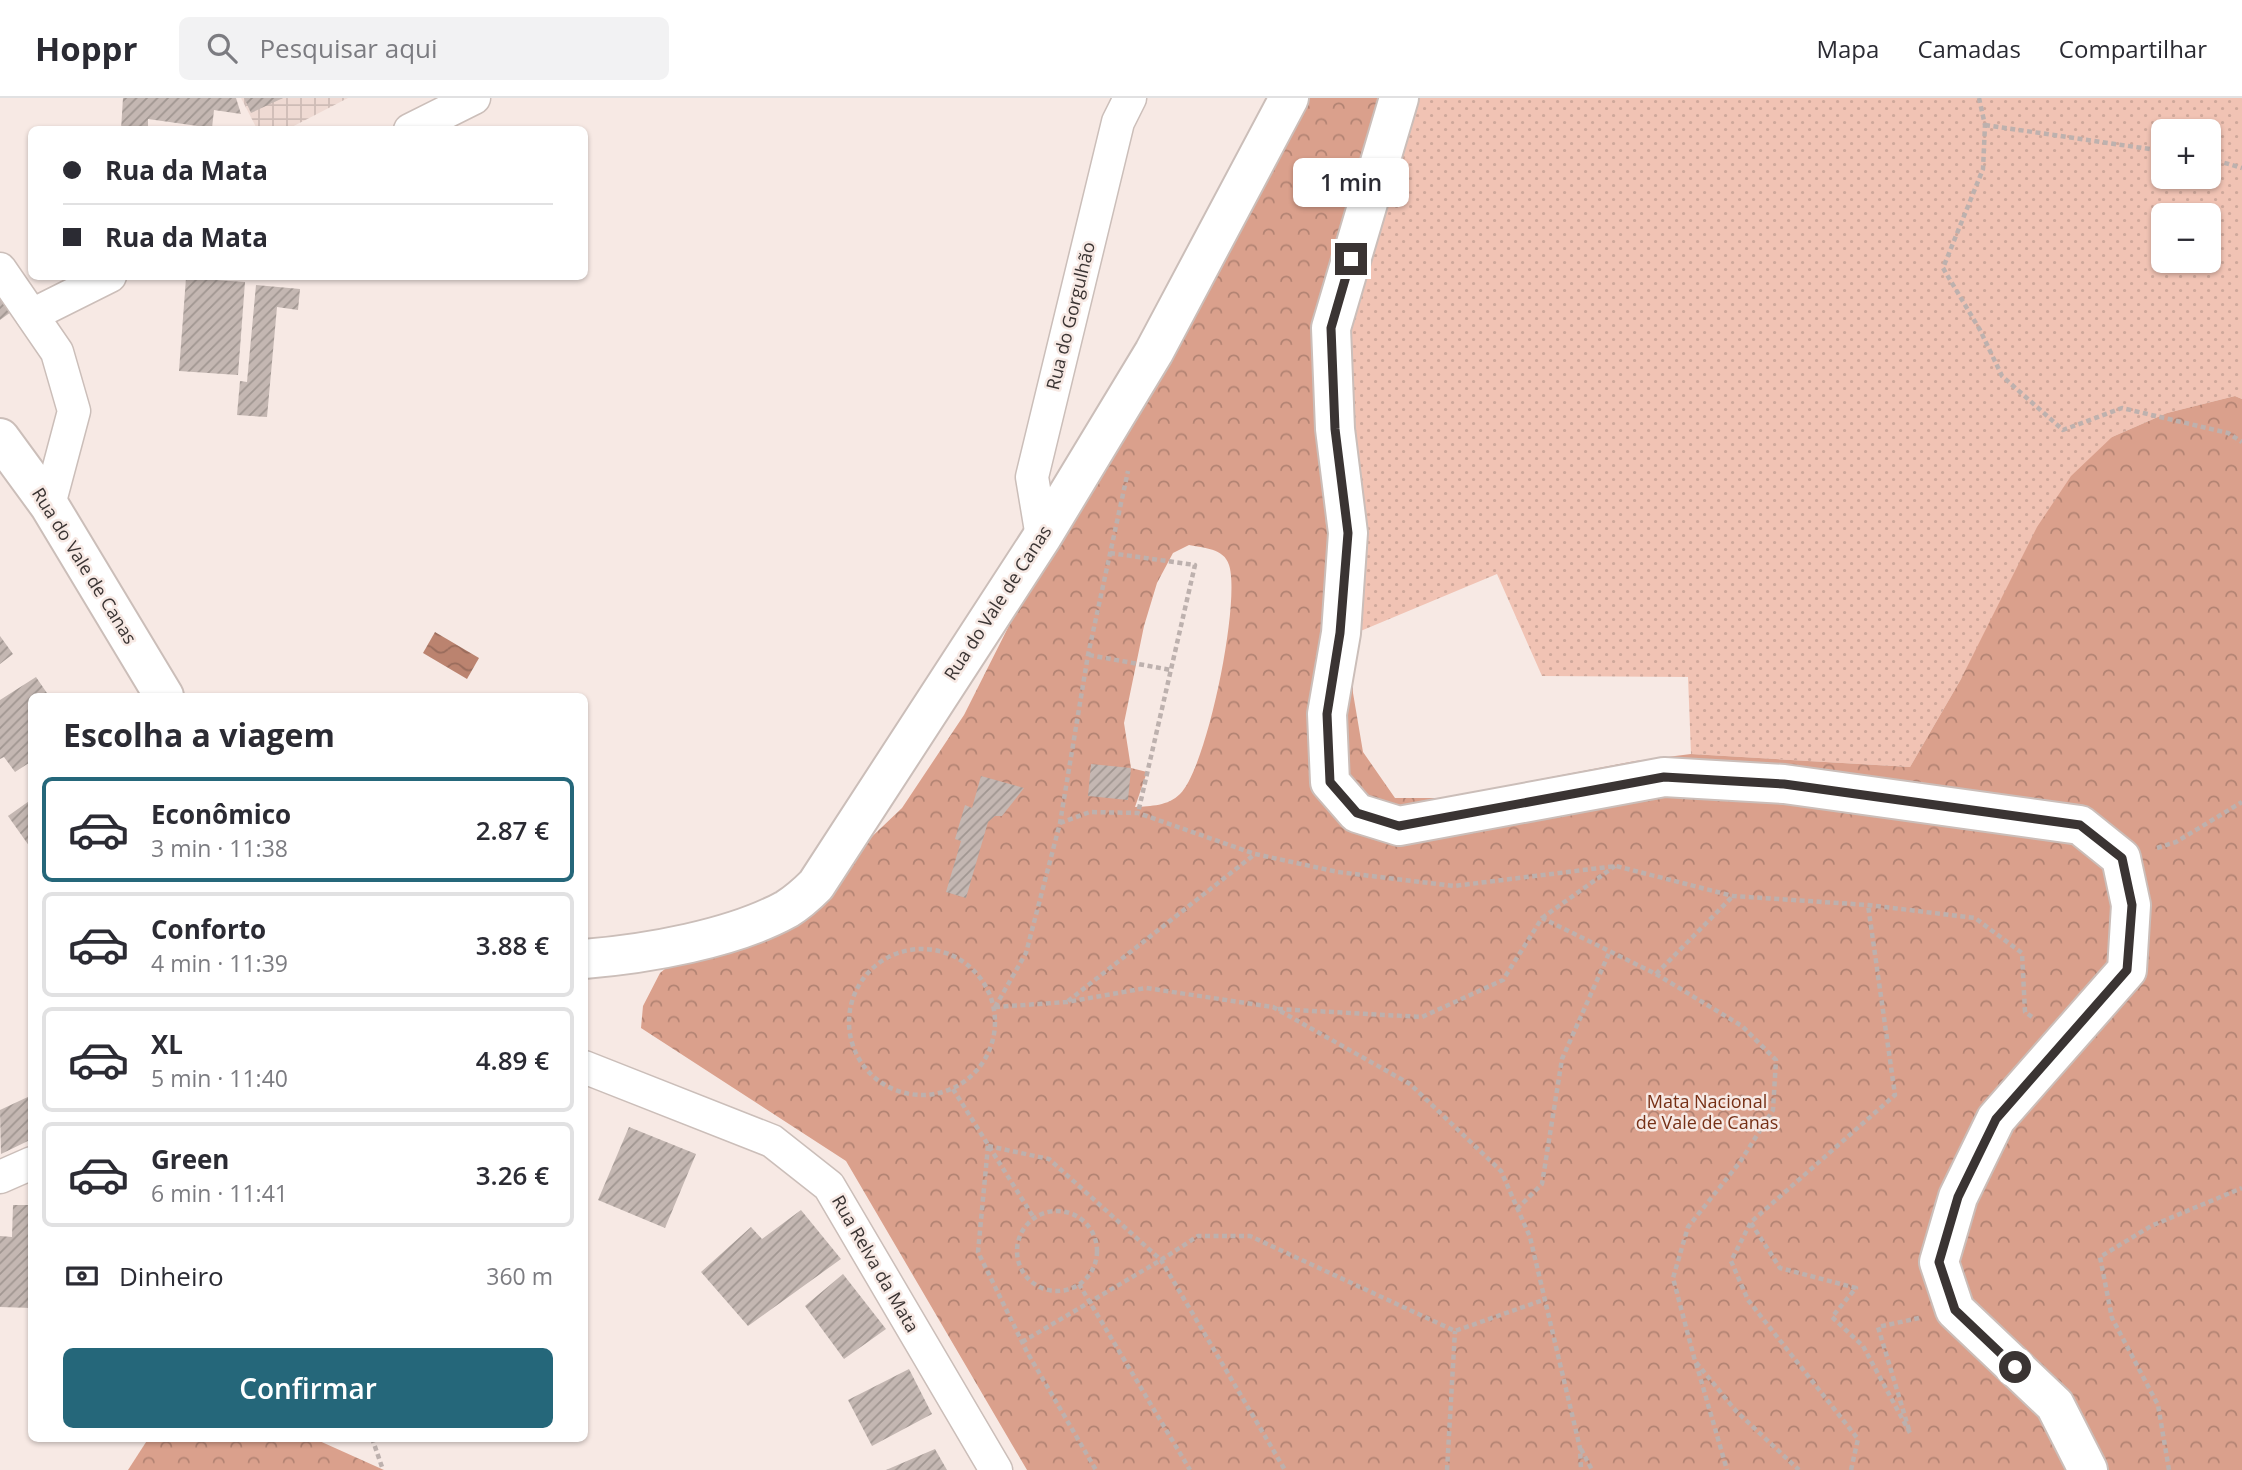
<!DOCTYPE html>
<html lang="pt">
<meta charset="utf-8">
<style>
body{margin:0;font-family:"Open Sans",sans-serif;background:#f2f2f3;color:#2b2b33;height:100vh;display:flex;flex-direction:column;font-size:26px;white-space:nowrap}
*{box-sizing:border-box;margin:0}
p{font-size:23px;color:#7c7c81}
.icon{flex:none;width:38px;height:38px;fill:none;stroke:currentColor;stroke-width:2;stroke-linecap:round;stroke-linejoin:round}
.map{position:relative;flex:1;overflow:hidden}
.side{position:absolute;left:28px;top:595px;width:560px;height:749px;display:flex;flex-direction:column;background:#fff;border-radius:10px;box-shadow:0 2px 5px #0004}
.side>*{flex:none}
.guide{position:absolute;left:28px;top:28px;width:560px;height:154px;border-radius:10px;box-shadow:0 2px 5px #0004;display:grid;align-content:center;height:154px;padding:0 35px;background:#fff}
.fabs{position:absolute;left:2151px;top:21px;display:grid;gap:14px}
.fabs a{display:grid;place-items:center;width:70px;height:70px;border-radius:10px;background:#fff;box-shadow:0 2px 5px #0004;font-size:35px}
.end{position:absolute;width:32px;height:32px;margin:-16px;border:9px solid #3a3433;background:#fff;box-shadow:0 0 0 4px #fff}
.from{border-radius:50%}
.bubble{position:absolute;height:49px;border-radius:10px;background:#fff;box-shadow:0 2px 5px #0004;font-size:23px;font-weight:600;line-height:49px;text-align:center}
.guide b{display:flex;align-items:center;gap:24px;height:66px;font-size:26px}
.guide b+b{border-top:2px solid #e1e1e2}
.guide i{width:18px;height:18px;background:#2b2b33}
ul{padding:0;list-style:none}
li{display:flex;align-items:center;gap:21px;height:105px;margin:0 14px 10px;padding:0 21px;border:4px solid #e1e1e2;border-radius:10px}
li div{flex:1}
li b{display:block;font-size:26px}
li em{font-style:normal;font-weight:600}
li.selected{border-color:#25677a}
li>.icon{width:63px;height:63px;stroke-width:1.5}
h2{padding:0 35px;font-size:32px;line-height:84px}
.pay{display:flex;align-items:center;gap:18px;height:77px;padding:0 35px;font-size:26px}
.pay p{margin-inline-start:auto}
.primary-button{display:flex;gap:14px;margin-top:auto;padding:14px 35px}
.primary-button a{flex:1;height:80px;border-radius:10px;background:#25677a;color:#fff;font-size:28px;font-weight:600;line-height:80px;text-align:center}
header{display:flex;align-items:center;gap:42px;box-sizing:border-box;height:98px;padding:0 35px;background:#fff;border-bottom:2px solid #e1e1e2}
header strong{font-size:33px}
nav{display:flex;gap:38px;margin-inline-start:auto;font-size:24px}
.search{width:490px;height:63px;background:#f2f2f3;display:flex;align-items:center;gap:18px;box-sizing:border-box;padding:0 24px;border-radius:10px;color:#7c7c81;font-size:26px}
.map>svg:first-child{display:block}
.industrial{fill:url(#industrial-grid)}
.grass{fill:url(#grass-dots);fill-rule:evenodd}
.forest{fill:url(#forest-crowns);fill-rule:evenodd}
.water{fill:url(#water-waves)}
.building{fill:url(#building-hatch)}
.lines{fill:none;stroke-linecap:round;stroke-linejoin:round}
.street-casing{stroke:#cbbeb9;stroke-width:35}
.secondary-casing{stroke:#cbbeb9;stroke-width:42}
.path{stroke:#bdb1ae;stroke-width:4.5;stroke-dasharray:5 3.5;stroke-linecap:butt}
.street{stroke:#fff;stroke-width:32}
.secondary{stroke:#fff;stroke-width:38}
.route{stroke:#3a3433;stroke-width:9}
.labels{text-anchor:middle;stroke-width:5;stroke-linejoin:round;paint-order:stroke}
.street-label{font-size:18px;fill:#3a3433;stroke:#f7e9e4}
.park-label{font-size:18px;fill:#763016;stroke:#f7e9e4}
</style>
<header>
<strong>Hoppr</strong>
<div class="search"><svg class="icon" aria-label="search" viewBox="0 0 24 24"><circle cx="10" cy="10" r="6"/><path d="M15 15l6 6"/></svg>Pesquisar aqui</div>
<nav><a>Mapa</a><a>Camadas</a><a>Compartilhar</a></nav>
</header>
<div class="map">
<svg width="2242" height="1372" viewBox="0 0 2242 1372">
<defs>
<pattern id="industrial-grid" width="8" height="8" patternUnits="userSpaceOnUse" patternTransform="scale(1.75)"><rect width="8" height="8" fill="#efdad3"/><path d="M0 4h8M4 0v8" fill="none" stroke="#cebcb6"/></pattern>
<pattern id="grass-dots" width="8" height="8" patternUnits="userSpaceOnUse" patternTransform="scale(1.75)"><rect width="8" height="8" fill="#f1c3b4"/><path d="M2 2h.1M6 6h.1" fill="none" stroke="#cfa89b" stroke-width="1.8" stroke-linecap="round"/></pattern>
<pattern id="forest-crowns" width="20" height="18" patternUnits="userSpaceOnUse" patternTransform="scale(1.75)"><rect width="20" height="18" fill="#daa08c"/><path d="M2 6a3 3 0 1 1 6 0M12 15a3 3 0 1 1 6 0" fill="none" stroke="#b28373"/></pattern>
<pattern id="water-waves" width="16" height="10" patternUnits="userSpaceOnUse" patternTransform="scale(1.75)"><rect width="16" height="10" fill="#bb836f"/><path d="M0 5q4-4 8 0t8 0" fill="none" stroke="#996c5c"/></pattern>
<pattern id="building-hatch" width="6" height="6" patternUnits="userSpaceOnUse" patternTransform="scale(1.75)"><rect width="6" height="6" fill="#c4b7b2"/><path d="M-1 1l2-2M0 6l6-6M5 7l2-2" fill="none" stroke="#a09691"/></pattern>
</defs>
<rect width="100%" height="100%" fill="#f7e9e4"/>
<!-- industrial -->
<polygon class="industrial" points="241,0 348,0 286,32 257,31"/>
<!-- grass -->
<path class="grass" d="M1396 0H2242V301L2235 298 2167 315 2112 339 1961 581 1910 669 1691 656 1688 579 1542 578 1497 476 1351 537 1341 481 1326 427 1319 310ZM2163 33H2208V79H2163ZM2163 117H2208V163H2163Z"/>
<!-- forest -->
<g class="forest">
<path d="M1308 0H1396L1319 310 1326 427 1341 480 1351 537 1353 595 1363 654 1395 700H1463L1520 685 1635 663 1691 656 1910 669 1961 581 2037 429 2071 378 2112 339 2167 315 2235 298 2242 301V1372H1027L846 1063 641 930 643 908 660 875 694 847 861 749 902 710 964 617 1040 466ZM1189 447C1203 450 1224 450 1229 467 1241 503 1207 670 1180 696 1168 708 1151 708 1135 709L1147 674 1131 670 1124 625 1144 528 1157 485 1173 455Z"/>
<polygon points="148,1341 315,1341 384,1372 128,1372"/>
</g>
<!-- water -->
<polygon class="water" points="435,534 479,560 467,581 423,555"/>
<!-- building -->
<g class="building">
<polygon points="123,0 236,0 241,16 214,12 212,30 148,21 148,32 121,32"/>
<polygon points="244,0 283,0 251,15"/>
<polygon points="186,180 245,184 238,277 179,273"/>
<polygon points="256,187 300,191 298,212 277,209 267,319 237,317 240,283 247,284"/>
<polygon points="0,199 11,214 0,222"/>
<polygon points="0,538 13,556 0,566"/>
<polygon points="36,579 49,598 32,598 32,663 15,674 4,659 0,661 0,602"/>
<polygon points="1091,666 1131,670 1128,702 1088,698"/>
<polygon points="981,678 1024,690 1002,718 995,718 988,724 966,800 946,794 961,743 955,741 965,707 972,710"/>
<polygon points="32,701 32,752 8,718"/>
<polygon points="32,997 32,1041 1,1056 0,1012"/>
<polygon points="629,1029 696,1056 665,1130 598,1102"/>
<polygon points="13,1107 32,1107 32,1210 0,1209 0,1138 12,1139"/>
<polygon points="801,1112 841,1161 748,1228 701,1174 751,1129 762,1141"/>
<polygon points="843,1176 886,1231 844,1261 805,1208"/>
<polygon points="909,1271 932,1316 872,1348 848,1302"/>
<polygon points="935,1351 947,1372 886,1372"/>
</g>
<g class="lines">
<!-- street casing -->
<g class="street-casing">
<g id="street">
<polyline points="410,32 474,0"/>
<polyline points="0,171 57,254 74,313 49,407"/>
<polyline points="32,217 110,178"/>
<polyline points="1042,439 1032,379 1118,24 1130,0"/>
<polyline points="584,969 772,1043 829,1088 996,1372"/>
<polyline points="0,1079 32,1065"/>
</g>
</g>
<!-- secondary casing -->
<g class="secondary-casing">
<g id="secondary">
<polyline points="1399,0 1331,230 1335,331 1348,435 1341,535 1327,616 1330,684 1357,715 1399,728 1664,679 1784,686 2080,727 2121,760 2131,807 2127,872 1996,1021 1958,1099 1939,1164 1955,1212 2055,1307 2088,1372"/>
<polyline points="0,340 49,407 164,598"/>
<path d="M584 861C646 856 733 841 787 811 798 804 807 796 816 787L1042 439 1154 254 1289 0"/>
</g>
</g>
<!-- path -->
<g class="path">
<polyline points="1979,0 1985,27 1983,71 1943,170 1980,232 2002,278 2063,332 2122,310 2228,335 2242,344"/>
<polyline points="1985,27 2163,53"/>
<polyline points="2208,60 2242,70"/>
<polyline points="1110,455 1195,467 1138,715"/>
<polyline points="1089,557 1171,572"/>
<polyline points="1060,725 1090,714 1138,715 1255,756 1338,774 1454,788 1616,768 1733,798 1868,807 1975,820 2022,855 2025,914 2035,921"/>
<polyline points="2157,750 2176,744 2242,704"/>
<polyline points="1542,820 1615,768"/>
<circle cx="922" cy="924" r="73"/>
<polyline points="1656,876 1732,799"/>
<polyline points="1068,903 1255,756"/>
<polyline points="995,909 1067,904 1146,890 1273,909 1410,986 1501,1073 1530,1139 1580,1350 1581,1372"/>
<polyline points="995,909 1026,855 1060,725 1088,557 1128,373"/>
<polyline points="1278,911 1422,919 1503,882 1542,820 1656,876 1742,928 1776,962 1773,1012 1740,1064 1688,1129 1673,1180 1695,1263 1736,1313 1799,1372"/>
<polyline points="953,991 1034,1120"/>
<polyline points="988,1048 1049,1061 1161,1162 1285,1372"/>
<polyline points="988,1048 978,1154 1027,1254 1096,1372"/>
<polyline points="1517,1111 1542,1086 1562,961 1610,853"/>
<circle cx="1057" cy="1153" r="40"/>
<polyline points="1751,1125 1780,1170 1856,1190 1832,1219 1863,1248 1910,1335 1878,1229 1919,1220"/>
<polyline points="1079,1186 1190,1372"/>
<polyline points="1022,1244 1161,1162 1198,1138 1250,1138 1455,1233 1546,1201"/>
<polyline points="1696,1265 1727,1372"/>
<polyline points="372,1340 383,1372"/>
<polyline points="1581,1351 1592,1372"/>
<polyline points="1447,1372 1455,1233"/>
<polyline points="1851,1372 1858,1341 1748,1202 1731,1163 1751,1124 1895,997 1868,807"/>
<polyline points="2169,1372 2158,1307 2112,1220 2100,1159 2151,1128 2242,1090"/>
</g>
<!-- street -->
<use href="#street" class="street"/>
<!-- secondary -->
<use href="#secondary" class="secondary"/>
</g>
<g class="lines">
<!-- route -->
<polyline class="route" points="1351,161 1331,230 1335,331 1348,435 1340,535 1327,616 1330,684 1357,715 1399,728 1664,679 1784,686 2080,727 2122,760 2132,807 2127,872 1996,1021 1958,1099 1939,1164 1955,1212 2015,1269"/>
</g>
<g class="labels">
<!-- street labels -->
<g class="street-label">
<text transform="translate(1071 218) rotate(-76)" y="6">Rua do Gorgulhão</text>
<text transform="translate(84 468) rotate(58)" y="6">Rua do Vale de Canas</text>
<text transform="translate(998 505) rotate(-57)" y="6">Rua do Vale de Canas</text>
<text transform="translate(875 1166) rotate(60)" y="6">Rua Relva da Mata</text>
</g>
<!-- park labels -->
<g class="park-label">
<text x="1707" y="1010">Mata Nacional<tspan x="1707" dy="21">de Vale de Canas</tspan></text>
</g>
</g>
</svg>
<div class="fabs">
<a>+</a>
<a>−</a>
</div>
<i class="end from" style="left:2015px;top:1269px"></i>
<i class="end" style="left:1351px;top:161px"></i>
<div class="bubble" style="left:1293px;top:60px;width:116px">1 min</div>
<div class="guide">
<b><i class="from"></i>Rua da Mata</b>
<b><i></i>Rua da Mata</b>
</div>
<section class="side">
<h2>Escolha a viagem</h2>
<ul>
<li class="selected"><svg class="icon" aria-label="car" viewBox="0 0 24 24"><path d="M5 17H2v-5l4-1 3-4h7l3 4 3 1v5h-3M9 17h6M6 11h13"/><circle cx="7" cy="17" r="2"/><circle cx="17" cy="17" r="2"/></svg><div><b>Econômico</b><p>3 min · 11:38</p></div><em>2.87 €</em></li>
<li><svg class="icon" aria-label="car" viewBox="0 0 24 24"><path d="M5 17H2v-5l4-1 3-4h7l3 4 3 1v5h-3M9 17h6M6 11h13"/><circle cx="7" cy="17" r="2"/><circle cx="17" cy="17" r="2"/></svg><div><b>Conforto</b><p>4 min · 11:39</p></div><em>3.88 €</em></li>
<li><svg class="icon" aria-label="car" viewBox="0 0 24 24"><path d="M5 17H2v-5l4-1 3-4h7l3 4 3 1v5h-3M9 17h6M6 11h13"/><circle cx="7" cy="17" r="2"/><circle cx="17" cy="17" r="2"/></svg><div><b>XL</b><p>5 min · 11:40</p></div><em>4.89 €</em></li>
<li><svg class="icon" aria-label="car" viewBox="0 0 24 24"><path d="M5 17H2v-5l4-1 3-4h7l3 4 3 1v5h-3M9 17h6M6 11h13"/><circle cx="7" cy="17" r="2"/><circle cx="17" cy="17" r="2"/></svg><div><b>Green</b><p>6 min · 11:41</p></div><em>3.26 €</em></li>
</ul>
<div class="pay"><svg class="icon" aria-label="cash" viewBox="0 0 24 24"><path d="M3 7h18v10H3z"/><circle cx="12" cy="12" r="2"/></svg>Dinheiro<p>360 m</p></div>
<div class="primary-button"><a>Confirmar</a></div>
</section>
</div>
